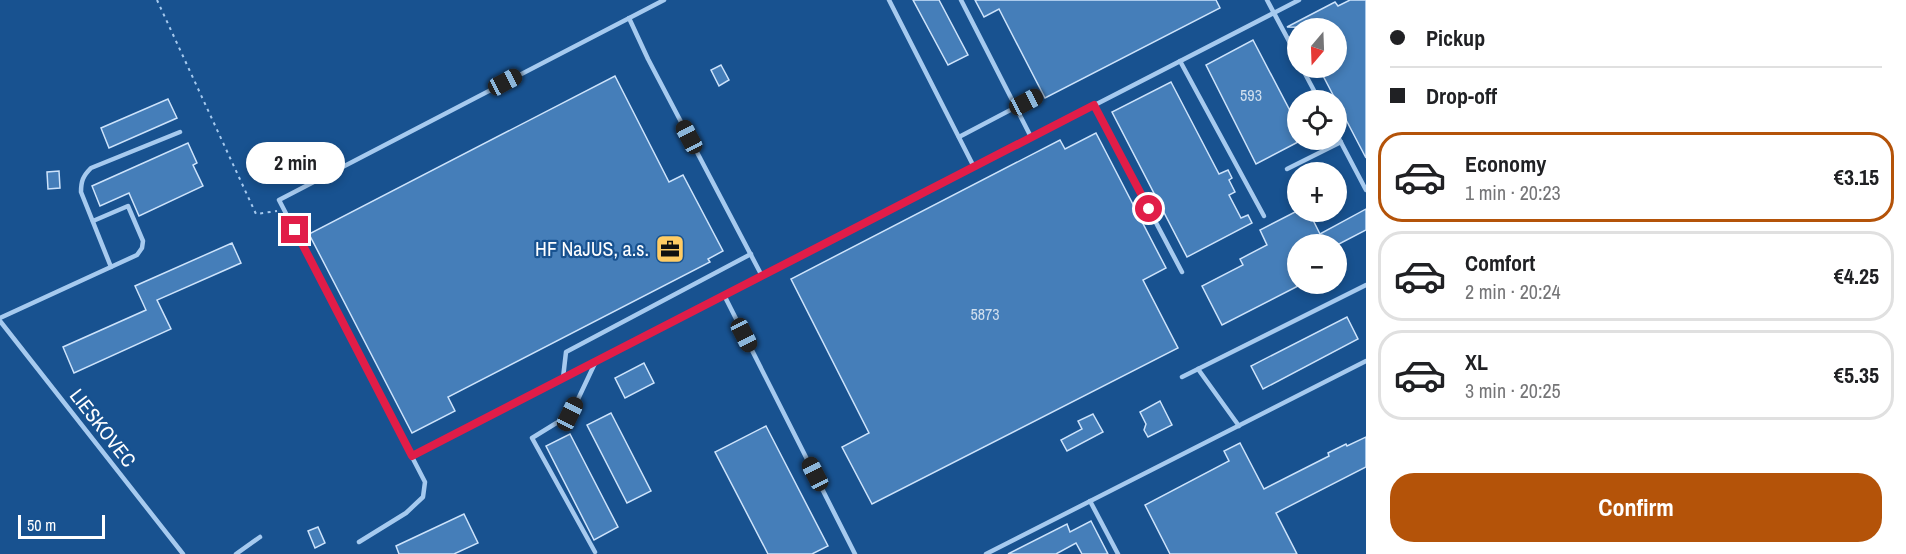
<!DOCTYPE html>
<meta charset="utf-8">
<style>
body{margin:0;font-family:"Archivo Narrow",sans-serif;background:#f6f6f6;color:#202124;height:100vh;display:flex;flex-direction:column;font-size:22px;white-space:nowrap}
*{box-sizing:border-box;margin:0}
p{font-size:20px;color:#757577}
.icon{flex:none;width:33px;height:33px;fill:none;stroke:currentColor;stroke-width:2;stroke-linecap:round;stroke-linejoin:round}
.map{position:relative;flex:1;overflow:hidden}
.sheet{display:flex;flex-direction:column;background:#fff;width:540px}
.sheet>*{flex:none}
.banner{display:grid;align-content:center;height:132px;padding:0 24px;background:#fff}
.needle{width:39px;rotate:199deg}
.buttons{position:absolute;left:1287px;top:18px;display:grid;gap:12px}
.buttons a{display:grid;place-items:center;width:60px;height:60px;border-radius:50%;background:#fff;box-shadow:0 3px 9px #0003;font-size:30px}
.scale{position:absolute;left:18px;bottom:15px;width:87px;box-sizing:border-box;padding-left:6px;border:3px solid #fff;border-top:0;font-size:16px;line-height:21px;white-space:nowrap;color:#fff;-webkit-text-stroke:4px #185290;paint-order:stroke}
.end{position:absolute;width:27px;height:27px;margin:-14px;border:8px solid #e11d48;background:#fff;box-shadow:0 0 0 3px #fff}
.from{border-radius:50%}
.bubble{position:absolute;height:42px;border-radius:21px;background:#fff;box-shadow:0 3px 9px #0003;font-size:20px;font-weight:700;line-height:42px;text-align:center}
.car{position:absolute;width:18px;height:36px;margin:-18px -9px;border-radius:8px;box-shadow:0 0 4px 2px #0007;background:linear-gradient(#222 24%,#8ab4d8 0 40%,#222 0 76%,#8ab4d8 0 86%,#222 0)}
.banner b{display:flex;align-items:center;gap:21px;height:57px;font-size:22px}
.banner b+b{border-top:2px solid #e0e0e0}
.banner i{width:15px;height:15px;background:#202124}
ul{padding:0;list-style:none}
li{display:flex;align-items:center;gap:18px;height:90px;margin:0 12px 9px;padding:0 12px;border:3px solid #e0e0e0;border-radius:24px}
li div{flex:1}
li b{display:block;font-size:22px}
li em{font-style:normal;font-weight:700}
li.selected{border-color:#b45309}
li>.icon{width:54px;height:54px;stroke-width:1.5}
.button{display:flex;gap:12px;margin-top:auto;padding:12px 24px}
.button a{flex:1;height:69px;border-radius:24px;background:#b45309;color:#fff;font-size:24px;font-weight:700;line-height:69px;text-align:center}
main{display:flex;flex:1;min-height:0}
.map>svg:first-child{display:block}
.building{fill:#457eb9;stroke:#cde3fb;stroke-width:1.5}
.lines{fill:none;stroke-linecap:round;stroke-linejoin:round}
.path{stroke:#a6caef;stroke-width:2;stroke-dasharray:3 4.5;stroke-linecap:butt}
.service{stroke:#a6caef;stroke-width:4.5}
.route{stroke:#e11d48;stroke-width:8}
.labels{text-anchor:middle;stroke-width:4.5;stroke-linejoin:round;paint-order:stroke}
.number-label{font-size:16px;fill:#d0dfee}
.poi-label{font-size:20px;fill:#fff;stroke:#185290;text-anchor:end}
.street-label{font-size:20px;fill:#fff;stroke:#185290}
</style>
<main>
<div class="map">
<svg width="1366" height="554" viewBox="0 0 1366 554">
<rect width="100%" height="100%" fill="#185290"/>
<!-- building -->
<g class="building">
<polygon points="913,0 939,0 968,55 948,65"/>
<polygon points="975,0 1216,0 1220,8 1045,98 999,9 984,17"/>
<polygon points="1350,0 1366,0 1366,158 1319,68 1336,68 1336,28 1287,27 1335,2 1338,6"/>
<polygon points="1253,40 1298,126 1298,142 1256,164 1206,65"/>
<polygon points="721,65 729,80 719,86 711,70"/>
<polygon points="615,76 669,182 683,175 723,251 708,259 710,262 448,397 455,411 412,433 309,234"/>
<polygon points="1171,82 1219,174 1228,170 1232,178 1229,180 1235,192 1229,195 1241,218 1248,215 1252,223 1187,257 1112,112"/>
<polygon points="168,99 177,118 109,148 101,128"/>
<polygon points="1096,133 1166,268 1143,280 1178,348 872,504 842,447 869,433 791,279 1060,140 1065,149"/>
<polygon points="188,143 197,163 193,165 203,186 139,216 129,193 100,206 92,186"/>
<polygon points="59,171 60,188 48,189 47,172"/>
<polygon points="1366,209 1366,230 1339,244 1298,244 1298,286 1222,325 1202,286 1243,265 1240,259 1267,245 1260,230 1295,212 1309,212 1320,234"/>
<polygon points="232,243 241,263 157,300 171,329 74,373 63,347 146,310 135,286"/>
<polygon points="1347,317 1358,339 1263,389 1251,366"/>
<polygon points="644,363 654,383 625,398 615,378"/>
<polygon points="1160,401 1172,425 1148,437 1144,430 1146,424 1140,412"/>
<polygon points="611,413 651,491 627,503 587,425"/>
<polygon points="1093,414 1103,432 1067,451 1061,440 1082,429 1078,421"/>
<polygon points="766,426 828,546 812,554 768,554 715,452"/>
<polygon points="570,434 618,527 594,540 546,446"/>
<polygon points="1366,437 1366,467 1276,513 1297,554 1170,554 1145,505 1229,461 1224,451 1240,443 1264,489 1329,456 1328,453 1346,444 1347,446"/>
<polygon points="464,514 478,543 454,554 399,554 396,546"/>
<polygon points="1091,521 1108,554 1082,554 1076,543 1056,554 1008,554 1067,524 1070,532"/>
<polygon points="318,527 325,543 315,548 308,531"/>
</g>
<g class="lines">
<!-- path -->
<polyline class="path" points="157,0 256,214 277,211"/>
<!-- service -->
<g class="service">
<polyline points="889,0 974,167"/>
<polyline points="961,0 1031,137"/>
<polyline points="1267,0 1298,58"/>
<polyline points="629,18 648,59 762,276"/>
<polyline points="1180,61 1264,216"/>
<polyline points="1302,68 1319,100"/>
<polyline points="1094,105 1182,272"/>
<polyline points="1336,133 1366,190"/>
<polyline points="959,137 1037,96"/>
<polyline points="1287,169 1341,142"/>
<path d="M111 267 81 192C81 181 83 176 91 168L180 132"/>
<polyline points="724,295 855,554"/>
<polyline points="0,318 137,255 142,248 143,241 128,206 93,221"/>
<polyline points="0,321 183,554"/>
<polyline points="1198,369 1239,426"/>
<polyline points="1182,377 1366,285"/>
<polyline points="563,378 566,352 751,254"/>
<polyline points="412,456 1299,0"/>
<polyline points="1090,501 1118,554"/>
<polyline points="359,542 406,513 423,497 425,482 279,200 664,0"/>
<polyline points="595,552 532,438 571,414 596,361"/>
<polyline points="236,554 260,537"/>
<polyline points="986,554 1366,361"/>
</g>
</g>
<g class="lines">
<!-- route -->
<polyline class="route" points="295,230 412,456 1094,105 1149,209"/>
</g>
<!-- icons -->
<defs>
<g id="office-square" transform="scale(1.5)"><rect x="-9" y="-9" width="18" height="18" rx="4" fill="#ffcc64" stroke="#185290"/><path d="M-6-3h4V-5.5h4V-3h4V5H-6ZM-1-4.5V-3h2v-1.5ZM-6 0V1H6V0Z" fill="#111"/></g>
</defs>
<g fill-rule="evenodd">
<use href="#office-square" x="670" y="249"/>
</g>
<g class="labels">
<!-- number labels -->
<g class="number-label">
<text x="1251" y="101">593</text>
<text x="985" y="320">5873</text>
</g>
<!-- poi labels -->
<g class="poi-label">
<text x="649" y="256">HF NaJUS, a.s.</text>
</g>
<!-- street labels -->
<g class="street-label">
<text transform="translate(103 428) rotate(52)" y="7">LIESKOVEC</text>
</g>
</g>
</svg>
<div class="buttons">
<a><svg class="needle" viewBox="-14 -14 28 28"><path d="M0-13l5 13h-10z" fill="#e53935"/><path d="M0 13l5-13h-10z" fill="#757577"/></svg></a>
<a><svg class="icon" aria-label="locate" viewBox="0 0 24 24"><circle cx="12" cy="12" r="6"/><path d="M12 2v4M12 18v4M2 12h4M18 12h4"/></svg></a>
<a>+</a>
<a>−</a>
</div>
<div class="scale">50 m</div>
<i class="end from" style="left:1149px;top:209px"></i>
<i class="end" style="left:295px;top:230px"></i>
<div class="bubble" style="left:246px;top:142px;width:99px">2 min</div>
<i class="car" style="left:505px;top:82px;rotate:62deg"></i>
<i class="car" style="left:1026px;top:102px;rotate:62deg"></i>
<i class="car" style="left:689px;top:137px;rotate:332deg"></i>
<i class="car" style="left:744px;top:335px;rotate:153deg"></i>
<i class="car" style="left:570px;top:414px;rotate:26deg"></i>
<i class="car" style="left:815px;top:474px;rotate:333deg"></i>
</div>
<section class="sheet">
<div class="banner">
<b><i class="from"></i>Pickup</b>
<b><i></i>Drop-off</b>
</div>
<ul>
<li class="selected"><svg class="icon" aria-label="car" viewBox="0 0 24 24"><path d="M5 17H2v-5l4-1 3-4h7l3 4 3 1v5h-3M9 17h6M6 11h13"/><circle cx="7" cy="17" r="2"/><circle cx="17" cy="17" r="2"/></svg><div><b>Economy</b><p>1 min · 20:23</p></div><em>€3.15</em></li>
<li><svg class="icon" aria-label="car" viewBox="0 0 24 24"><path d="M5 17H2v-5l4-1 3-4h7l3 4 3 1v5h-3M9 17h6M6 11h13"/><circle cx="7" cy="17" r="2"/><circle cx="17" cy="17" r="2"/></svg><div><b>Comfort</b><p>2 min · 20:24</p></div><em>€4.25</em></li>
<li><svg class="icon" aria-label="car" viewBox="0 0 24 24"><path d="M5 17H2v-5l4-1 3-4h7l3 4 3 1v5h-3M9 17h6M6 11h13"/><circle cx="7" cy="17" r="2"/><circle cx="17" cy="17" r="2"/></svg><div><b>XL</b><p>3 min · 20:25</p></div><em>€5.35</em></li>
</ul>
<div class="button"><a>Confirm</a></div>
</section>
</main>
